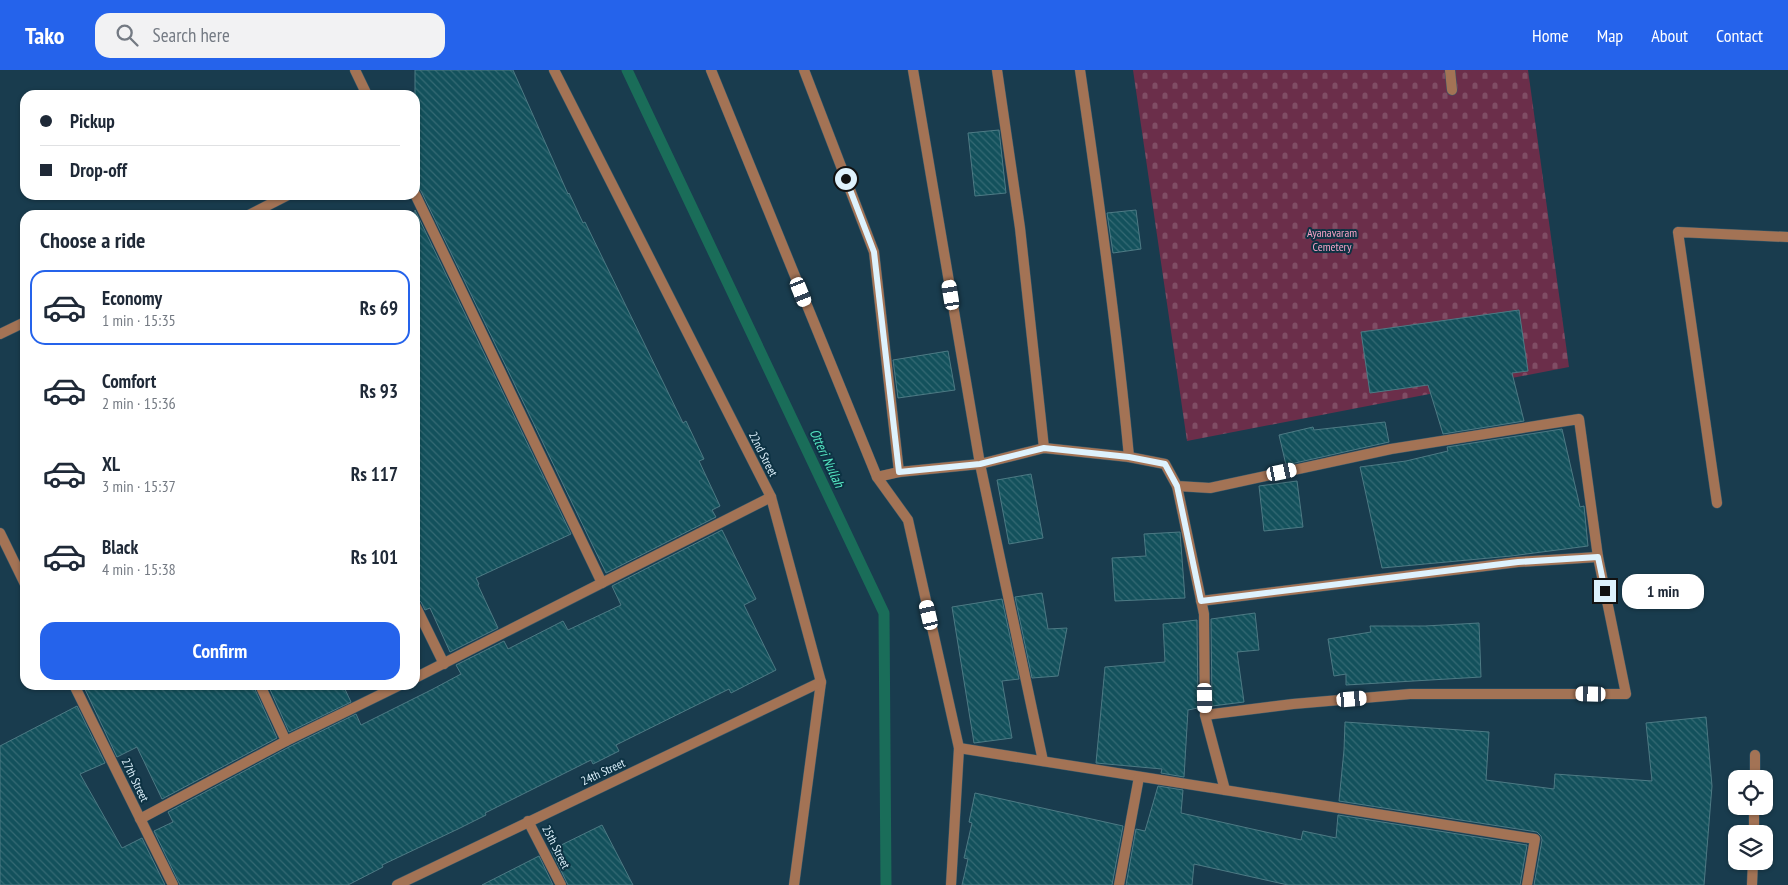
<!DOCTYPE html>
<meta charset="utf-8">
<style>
body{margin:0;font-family:"PT Sans Narrow",sans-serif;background:#f2f2f3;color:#1f2937;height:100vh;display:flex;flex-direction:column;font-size:19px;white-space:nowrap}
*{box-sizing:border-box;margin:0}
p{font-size:16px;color:#747a83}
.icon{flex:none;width:28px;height:28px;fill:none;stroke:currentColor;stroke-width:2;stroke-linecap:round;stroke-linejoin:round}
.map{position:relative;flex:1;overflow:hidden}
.drawer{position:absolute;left:20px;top:140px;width:400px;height:480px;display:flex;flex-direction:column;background:#fff;border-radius:15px;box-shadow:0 1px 4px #0004}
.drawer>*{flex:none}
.guide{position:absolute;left:20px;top:20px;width:400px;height:110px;border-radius:15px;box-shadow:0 1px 4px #0004;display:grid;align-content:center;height:110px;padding:0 20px;background:#fff}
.controls{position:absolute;left:1728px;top:700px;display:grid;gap:10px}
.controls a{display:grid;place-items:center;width:45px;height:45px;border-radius:10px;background:#fff;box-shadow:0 1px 4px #0004;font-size:25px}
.end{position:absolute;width:22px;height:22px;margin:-11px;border:6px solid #def2fd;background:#111;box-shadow:0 0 0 2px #111}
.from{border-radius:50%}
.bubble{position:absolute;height:35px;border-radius:15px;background:#fff;box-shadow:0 1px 4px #0004;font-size:16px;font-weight:700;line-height:35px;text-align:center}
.car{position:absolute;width:15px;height:30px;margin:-15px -8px;border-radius:6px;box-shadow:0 0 4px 1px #0007;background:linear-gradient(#fff 24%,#345 0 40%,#fff 0 76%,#345 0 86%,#fff 0)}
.guide b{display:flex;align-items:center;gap:18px;height:48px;font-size:19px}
.guide b+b{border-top:1px solid #e0e1e3}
.guide i{width:12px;height:12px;background:#1f2937}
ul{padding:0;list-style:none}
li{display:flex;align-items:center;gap:15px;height:75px;margin:0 10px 8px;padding:0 10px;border:2px solid transparent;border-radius:15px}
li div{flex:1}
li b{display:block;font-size:19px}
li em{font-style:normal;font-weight:700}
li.on{border-color:#2563eb}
li>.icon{width:45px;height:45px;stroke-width:1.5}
h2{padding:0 20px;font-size:22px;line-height:60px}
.action{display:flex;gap:10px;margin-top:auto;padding:10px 20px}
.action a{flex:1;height:58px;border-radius:15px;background:#2563eb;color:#fff;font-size:20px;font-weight:700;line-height:58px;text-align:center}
header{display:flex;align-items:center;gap:30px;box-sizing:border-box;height:70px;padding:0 25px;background:#2563eb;color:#fff}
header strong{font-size:24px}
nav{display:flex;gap:28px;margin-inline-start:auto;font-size:18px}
.search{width:350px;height:45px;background:#f2f2f3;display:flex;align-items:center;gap:12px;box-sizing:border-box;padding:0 18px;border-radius:15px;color:#747a83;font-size:19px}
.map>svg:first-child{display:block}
.cemetery{fill:url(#cemetery-stones)}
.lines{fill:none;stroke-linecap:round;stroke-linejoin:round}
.stream{stroke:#1a6d59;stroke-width:11}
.building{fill:url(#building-back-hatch);stroke:#4d7a84}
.lane-casing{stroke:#39596a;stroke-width:11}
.street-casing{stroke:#39596a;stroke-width:11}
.lane{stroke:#a37355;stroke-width:10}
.street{stroke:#a37355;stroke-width:10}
.route{stroke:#def2fd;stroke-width:6}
.labels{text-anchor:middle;stroke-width:4;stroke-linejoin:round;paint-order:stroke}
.park-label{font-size:12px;fill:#f6a3c6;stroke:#0d3243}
.street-label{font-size:12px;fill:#def2fd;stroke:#0d3243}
.water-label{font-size:14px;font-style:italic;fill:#53e3bf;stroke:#0d3243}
</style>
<header>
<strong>Tako</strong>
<div class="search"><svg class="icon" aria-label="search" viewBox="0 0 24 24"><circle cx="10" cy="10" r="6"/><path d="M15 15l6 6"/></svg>Search here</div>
<nav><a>Home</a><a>Map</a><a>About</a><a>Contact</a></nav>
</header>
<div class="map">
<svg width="1788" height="815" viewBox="0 0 1788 815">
<defs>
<pattern id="cemetery-stones" width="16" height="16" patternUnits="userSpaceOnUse" patternTransform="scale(1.25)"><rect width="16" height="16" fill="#6b2e4a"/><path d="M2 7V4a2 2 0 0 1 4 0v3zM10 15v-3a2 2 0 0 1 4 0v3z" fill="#804d65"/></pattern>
<pattern id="building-back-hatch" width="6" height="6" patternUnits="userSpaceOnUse" patternTransform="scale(1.25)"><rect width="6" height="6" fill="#13515c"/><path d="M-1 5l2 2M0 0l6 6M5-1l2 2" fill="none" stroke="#356a74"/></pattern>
</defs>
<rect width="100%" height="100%" fill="#193c4e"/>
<!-- cemetery -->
<polygon class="cemetery" points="1133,0 1528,0 1569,297 1187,371"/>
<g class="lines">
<!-- stream -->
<polyline class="stream" points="627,0 884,543 886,815"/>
</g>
<!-- building -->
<g class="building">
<polygon points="415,0 513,0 568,124 569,123 583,153 585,152 683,353 686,351 704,389 699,391 720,436 712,440 716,447 606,503 421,121 415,117"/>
<polygon points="999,60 1006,123 975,126 968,63"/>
<polygon points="415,140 571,464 476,508 479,514 478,515 498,558 450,582 430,538 425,540 421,532 415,528"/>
<polygon points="1136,140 1141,179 1113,183 1107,143"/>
<polygon points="1519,240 1528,301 1512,303 1524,351 1443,364 1428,315 1370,323 1361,262"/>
<polygon points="948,281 955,320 898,328 893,290"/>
<polygon points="1385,352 1389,372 1286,395 1279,365 1313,357 1314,360"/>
<polygon points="1562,359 1580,437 1584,436 1588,476 1511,486 1382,498 1360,397 1406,391 1448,381 1447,377"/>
<polygon points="1031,404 1043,468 1009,474 997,410"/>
<polygon points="1297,411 1303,457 1264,461 1259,416"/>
<polygon points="722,460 756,529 744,535 776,600 731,623 729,619 616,675 619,681 593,694 591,690 485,743 486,745 458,759 382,795 383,797 348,815 180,815 154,761 173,752 168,742 289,677 356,644 361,655 433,619 461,604 456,595 504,571 508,579 563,551 568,560 621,535 612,516"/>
<polygon points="1180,462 1185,528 1115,531 1112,488 1146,486 1144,464"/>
<polygon points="1042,523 1048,559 1067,558 1058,606 1032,608 1015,527"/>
<polygon points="1002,529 1019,609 1002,611 1012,668 974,673 952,537"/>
<polygon points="1255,543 1259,580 1237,582 1244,632 1212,636 1211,549"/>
<polygon points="1197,550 1198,638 1188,640 1184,707 1161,703 1162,699 1096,693 1105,597 1165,592 1163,554"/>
<polygon points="1479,553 1481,607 1346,615 1346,604 1334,606 1328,569 1371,562 1370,556 1425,556"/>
<polygon points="83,615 253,615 277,668 162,729 137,677 117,687"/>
<polygon points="268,615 343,615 351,632 289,662"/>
<polygon points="77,636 105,693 80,704 122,778 142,768 165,815 0,815 0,676"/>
<polygon points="1706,647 1712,716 1704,815 1534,815 1542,770 1541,766 1537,762 1339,731 1344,680 1345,652 1489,662 1486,710 1554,719 1555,704 1652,711 1646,653"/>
<polygon points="1158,716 1183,720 1181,743 1301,770 1303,761 1336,768 1338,745 1527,775 1520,815 1288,815 1194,794 1192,815 1126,815 1136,759 1145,761"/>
<polygon points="975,723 1123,756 1112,815 962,815 968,789 964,788 972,753 969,752"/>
<polygon points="602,755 633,815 568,815 551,780"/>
<polygon points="539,786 553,815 482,815"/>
</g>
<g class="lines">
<!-- lane casing -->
<g class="lane-casing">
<g id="lane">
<polyline points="1450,0 1452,20"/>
<polyline points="1717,433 1678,162 1788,167"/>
</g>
</g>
<!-- street casing -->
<g class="street-casing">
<g id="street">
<polyline points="355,0 367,25"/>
<polyline points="554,0 771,427 821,612 794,815"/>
<polyline points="711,0 877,407 908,450 959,678 951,815"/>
<polyline points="804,0 874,182 899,402"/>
<polyline points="913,0 980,394 1043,691"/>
<polyline points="997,0 1020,158 1044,378"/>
<path d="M1080 0C1099 129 1117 257 1129 387"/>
<polyline points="415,124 602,513"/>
<polyline points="249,145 288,125"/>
<polyline points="0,264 25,252"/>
<polyline points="877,407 899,402 980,394 1044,378 1129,387 1165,394 1177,416 1210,418 1391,379 1579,349 1598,487 1626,624 1410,624 1293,634 1205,645"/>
<polyline points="1177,416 1204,544 1205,645 1225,720"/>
<polyline points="0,463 25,514"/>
<polyline points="1201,531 1518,492 1598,487"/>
<polyline points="415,535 444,594"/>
<polyline points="415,608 771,427"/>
<polyline points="74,615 173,815"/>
<polyline points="260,615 286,671"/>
<polyline points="959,678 1535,769 1527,815"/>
<polyline points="1755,709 1755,685"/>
<polyline points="140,749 286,671 400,615"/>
<polyline points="528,751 561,815"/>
<polyline points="1754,764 1754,736"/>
<polyline points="397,815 821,612"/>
<polyline points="1119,815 1139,707"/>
<polyline points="1752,815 1753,791"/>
</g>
</g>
<!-- lane -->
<use href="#lane" class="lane"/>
<!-- street -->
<use href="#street" class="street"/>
</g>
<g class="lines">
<!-- route -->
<polyline class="route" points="846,109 874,182 899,402 980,394 1044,378 1129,387 1165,394 1177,416 1201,531 1518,492 1598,487 1605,521"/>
</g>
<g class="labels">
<!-- park labels -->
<g class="park-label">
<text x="1332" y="167">Ayanavaram<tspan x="1332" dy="14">Cemetery</tspan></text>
</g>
<!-- street labels -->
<g class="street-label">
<text transform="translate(763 384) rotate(63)" y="4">22nd Street</text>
<text transform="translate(603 702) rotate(-25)" y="4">24th Street</text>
<text transform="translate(135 710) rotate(64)" y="4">27th Street</text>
<text transform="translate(556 777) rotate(63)" y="4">25th Street</text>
</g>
<!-- water labels -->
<g class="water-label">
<text transform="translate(827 388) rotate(65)" y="5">Otteri Nullah</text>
</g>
</g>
</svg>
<div class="controls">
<a><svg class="icon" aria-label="locate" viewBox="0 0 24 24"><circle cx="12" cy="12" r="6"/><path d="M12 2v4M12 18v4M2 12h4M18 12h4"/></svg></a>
<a><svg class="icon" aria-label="layers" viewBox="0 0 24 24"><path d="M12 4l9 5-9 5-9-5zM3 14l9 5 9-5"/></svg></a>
</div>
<i class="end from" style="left:846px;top:109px"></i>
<i class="end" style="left:1605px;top:521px"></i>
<div class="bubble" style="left:1622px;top:504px;width:82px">1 min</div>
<i class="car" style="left:801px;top:222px;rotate:158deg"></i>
<i class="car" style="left:951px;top:225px;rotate:351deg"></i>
<i class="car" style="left:1282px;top:402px;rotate:78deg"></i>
<i class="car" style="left:929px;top:545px;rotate:347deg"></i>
<i class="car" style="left:1591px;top:624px;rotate:271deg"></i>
<i class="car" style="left:1205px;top:628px;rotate:179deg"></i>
<i class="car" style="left:1352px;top:629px;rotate:85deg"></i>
<div class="guide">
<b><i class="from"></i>Pickup</b>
<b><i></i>Drop-off</b>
</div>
<section class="drawer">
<h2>Choose a ride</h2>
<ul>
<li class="on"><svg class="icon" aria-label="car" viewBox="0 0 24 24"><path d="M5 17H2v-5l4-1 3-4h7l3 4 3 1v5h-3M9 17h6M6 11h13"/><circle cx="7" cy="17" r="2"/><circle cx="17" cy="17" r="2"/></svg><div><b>Economy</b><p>1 min · 15:35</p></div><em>Rs 69</em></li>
<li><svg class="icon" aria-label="car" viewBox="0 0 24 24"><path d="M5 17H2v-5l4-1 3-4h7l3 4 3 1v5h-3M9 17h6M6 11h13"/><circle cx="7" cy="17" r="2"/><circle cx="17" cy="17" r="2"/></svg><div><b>Comfort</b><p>2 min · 15:36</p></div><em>Rs 93</em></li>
<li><svg class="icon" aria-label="car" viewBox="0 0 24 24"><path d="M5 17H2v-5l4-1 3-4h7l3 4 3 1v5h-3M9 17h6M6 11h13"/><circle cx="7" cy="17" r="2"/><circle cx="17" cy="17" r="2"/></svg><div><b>XL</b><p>3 min · 15:37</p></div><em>Rs 117</em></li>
<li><svg class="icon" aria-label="car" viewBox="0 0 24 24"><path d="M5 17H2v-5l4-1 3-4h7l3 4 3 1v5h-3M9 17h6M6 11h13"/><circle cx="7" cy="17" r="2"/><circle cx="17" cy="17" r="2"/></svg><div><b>Black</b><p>4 min · 15:38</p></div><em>Rs 101</em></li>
</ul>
<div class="action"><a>Confirm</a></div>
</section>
</div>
